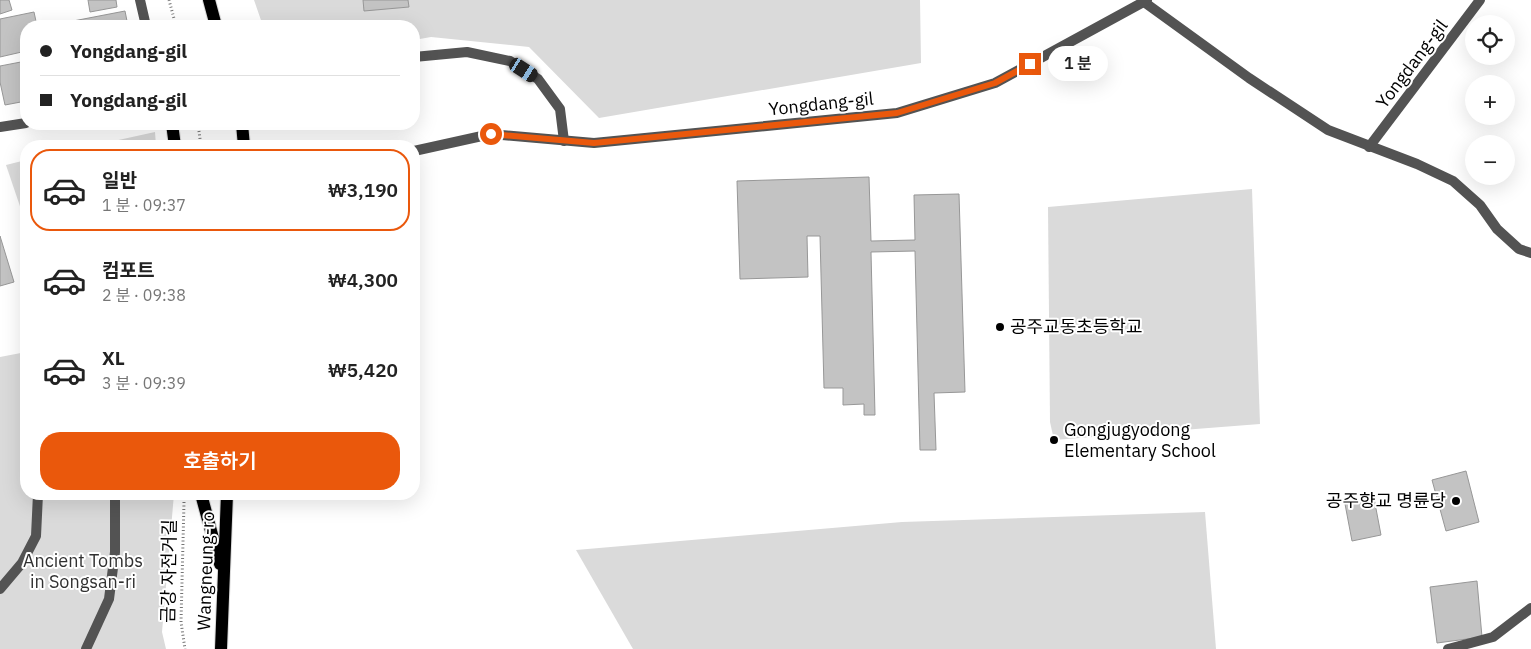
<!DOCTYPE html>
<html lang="ko">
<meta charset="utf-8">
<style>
body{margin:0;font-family:"IBM Plex Sans","Noto Sans KR",sans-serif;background:#f2f2f2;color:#222;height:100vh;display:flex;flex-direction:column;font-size:19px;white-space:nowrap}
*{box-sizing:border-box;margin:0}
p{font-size:16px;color:#767676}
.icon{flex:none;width:28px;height:28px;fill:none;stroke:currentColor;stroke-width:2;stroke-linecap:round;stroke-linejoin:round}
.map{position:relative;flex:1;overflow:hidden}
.details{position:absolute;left:20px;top:140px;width:400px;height:360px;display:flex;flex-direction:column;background:#fff;border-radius:20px;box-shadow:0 5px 20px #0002}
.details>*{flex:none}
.guide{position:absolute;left:20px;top:20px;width:400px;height:110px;border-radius:20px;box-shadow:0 5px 20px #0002;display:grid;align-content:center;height:110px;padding:0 20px;background:#fff}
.buttons{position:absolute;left:1465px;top:15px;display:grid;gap:10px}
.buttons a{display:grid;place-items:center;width:50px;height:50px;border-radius:50%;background:#fff;box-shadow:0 5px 20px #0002;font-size:25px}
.end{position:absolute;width:22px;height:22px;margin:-11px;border:6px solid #ea580c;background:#fff;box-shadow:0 0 0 2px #fff}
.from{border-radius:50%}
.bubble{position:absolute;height:35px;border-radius:18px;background:#fff;box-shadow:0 5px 20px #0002;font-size:16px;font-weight:600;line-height:35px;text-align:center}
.car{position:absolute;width:15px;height:30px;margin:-15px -8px;border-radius:6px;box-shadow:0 0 4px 1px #0007;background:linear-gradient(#222 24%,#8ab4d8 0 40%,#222 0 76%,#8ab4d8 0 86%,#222 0)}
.guide b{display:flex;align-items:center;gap:18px;height:48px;font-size:19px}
.guide b+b{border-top:1px solid #e0e0e0}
.guide i{width:12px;height:12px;background:#222}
ul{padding:9px 0 0;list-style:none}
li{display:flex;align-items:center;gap:15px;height:82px;margin:0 10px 8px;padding:0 10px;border:2px solid transparent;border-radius:20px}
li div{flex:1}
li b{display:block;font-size:19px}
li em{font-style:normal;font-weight:600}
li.active{border-color:#ea580c}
li>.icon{width:45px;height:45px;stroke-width:1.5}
.cta{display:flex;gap:10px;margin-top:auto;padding:10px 20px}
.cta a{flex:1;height:58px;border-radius:20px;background:#ea580c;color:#fff;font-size:20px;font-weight:600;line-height:58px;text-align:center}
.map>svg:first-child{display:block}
.green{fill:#dadada}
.building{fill:#c3c3c3;stroke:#979797}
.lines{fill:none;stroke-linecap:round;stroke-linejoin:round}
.primary-casing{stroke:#dbdbdb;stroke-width:14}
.path{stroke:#757575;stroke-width:3;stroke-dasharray:1 2.5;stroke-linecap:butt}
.pedestrian{stroke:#535353;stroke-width:10}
.minor{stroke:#535353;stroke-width:10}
.tertiary{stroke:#535353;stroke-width:10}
.primary{stroke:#000;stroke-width:12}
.route{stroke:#ea580c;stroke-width:6}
.poi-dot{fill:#000;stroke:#fff;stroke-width:2}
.labels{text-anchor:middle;stroke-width:4;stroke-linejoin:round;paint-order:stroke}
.street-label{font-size:18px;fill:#000;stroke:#fff}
.poi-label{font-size:18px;fill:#000;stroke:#fff;text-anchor:start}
.park-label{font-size:18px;fill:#313131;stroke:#fff}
</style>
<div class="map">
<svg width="1531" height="649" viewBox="0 0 1531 649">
<rect width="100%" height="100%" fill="#fff"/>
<!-- green -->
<g class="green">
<polygon points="254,0 920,0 921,63 599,118 529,47 431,37 414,40 414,26 263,26"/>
<polygon points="155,132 156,146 90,146 91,146"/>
<polygon points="26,160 26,224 6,165"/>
<polygon points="1252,189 1260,424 1054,440 1050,422 1048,207"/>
<polygon points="26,352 26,494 174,494 162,632 166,649 0,649 0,357"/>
<polygon points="1205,512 1216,649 633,649 576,550 902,522"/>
</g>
<!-- building -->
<g class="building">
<polygon points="0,0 9,0 12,10 0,14"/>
<polygon points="88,0 116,0 117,7 90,12"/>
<polygon points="363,0 408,0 409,7 364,11"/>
<polygon points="125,11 128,26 69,26 68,22"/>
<polygon points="34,12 37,26 26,26 26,51 0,57 0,19"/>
<polygon points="26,61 26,101 5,105 0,82 0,66"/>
<polygon points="869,177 871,241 915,240 914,195 959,194 965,392 934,393 936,450 920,450 915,251 871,252 875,415 864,415 864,404 843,405 843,388 824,388 820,236 807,236 808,277 740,279 737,181"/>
<polygon points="0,236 14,282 0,286"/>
<polygon points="1466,471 1479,522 1446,531 1432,480"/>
<polygon points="1374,498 1381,535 1352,541 1345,504"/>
<polygon points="1477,581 1482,637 1437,643 1430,587"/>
</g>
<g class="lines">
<!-- primary casing -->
<g class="primary-casing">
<g id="primary">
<polyline points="209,0 216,26"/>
<polyline points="172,124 175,146"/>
<polyline points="242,124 244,146"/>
<polyline points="201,494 220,564"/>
<polyline points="221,649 227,494"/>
</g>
</g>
<!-- path -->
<g class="path">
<polyline points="169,0 176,26"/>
<polyline points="198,124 201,146"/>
<polyline points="184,502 181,622 185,649"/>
</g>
<!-- pedestrian -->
<g class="pedestrian">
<polyline points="0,589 22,563 36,536 38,494"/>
<polyline points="86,649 109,599 115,552 115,494"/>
</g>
<!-- minor -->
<g class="minor">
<polyline points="140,0 146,26"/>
<polyline points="1144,2 1249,78 1328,130 1417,164 1453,181 1480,205 1497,229 1519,249 1531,253"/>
<polyline points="414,57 467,52 510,61 538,79 560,109 564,141"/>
<polyline points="0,127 26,123"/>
<polyline points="1369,147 1480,0"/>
<polyline points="1448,649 1493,637 1531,608"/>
</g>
<!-- tertiary -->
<polyline class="tertiary" points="414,151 491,134 594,143 897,113 995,83 1147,0"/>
<!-- primary -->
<use href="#primary" class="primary"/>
</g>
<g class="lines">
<!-- route -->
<polyline class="route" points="491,134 594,143 897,113 995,83 1030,64"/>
</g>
<!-- markers -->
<g class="poi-dot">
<circle cx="1000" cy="327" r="5"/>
<circle cx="1054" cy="440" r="5"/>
<circle cx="1456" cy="501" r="5"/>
</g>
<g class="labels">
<!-- street labels -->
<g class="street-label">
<text transform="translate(1412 64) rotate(-53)" y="6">Yongdang-gil</text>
<text transform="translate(821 104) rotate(-6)" y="6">Yongdang-gil</text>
<text transform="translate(169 571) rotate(-89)" y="6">금강 자전거길</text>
<text transform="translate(206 571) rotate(-88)" y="6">Wangneung-ro</text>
</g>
<!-- poi labels -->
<g class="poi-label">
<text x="1010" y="333">공주교동초등학교</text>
<text x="1064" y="436">Gongjugyodong<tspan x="1064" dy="21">Elementary School</tspan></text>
<text x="1446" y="507" text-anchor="end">공주향교 명륜당</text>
</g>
<!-- park labels -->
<g class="park-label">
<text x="83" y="567">Ancient Tombs<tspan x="83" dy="21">in Songsan-ri</tspan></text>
</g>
</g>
</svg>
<div class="buttons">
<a><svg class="icon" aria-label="locate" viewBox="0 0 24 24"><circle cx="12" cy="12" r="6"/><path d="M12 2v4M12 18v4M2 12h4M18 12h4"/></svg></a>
<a>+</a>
<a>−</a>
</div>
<i class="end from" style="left:491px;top:134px"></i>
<i class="end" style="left:1030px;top:64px"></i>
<div class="bubble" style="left:1048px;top:46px;width:60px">1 분</div>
<i class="car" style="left:524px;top:70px;rotate:123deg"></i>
<div class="guide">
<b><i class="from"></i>Yongdang-gil</b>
<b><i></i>Yongdang-gil</b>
</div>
<section class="details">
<ul>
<li class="active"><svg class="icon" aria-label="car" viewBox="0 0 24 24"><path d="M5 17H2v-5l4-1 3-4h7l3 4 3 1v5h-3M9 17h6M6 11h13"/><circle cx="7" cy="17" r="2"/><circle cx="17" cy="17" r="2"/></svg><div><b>일반</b><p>1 분 · 09:37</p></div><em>₩3,190</em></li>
<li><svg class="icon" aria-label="car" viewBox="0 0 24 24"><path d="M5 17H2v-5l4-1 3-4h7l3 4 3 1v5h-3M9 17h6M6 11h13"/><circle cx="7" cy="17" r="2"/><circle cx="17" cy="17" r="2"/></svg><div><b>컴포트</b><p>2 분 · 09:38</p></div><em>₩4,300</em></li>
<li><svg class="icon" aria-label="car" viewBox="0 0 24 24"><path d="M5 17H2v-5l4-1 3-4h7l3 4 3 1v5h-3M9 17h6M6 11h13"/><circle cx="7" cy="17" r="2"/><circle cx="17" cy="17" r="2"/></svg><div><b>XL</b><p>3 분 · 09:39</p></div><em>₩5,420</em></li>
</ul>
<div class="cta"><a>호출하기</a></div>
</section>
</div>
